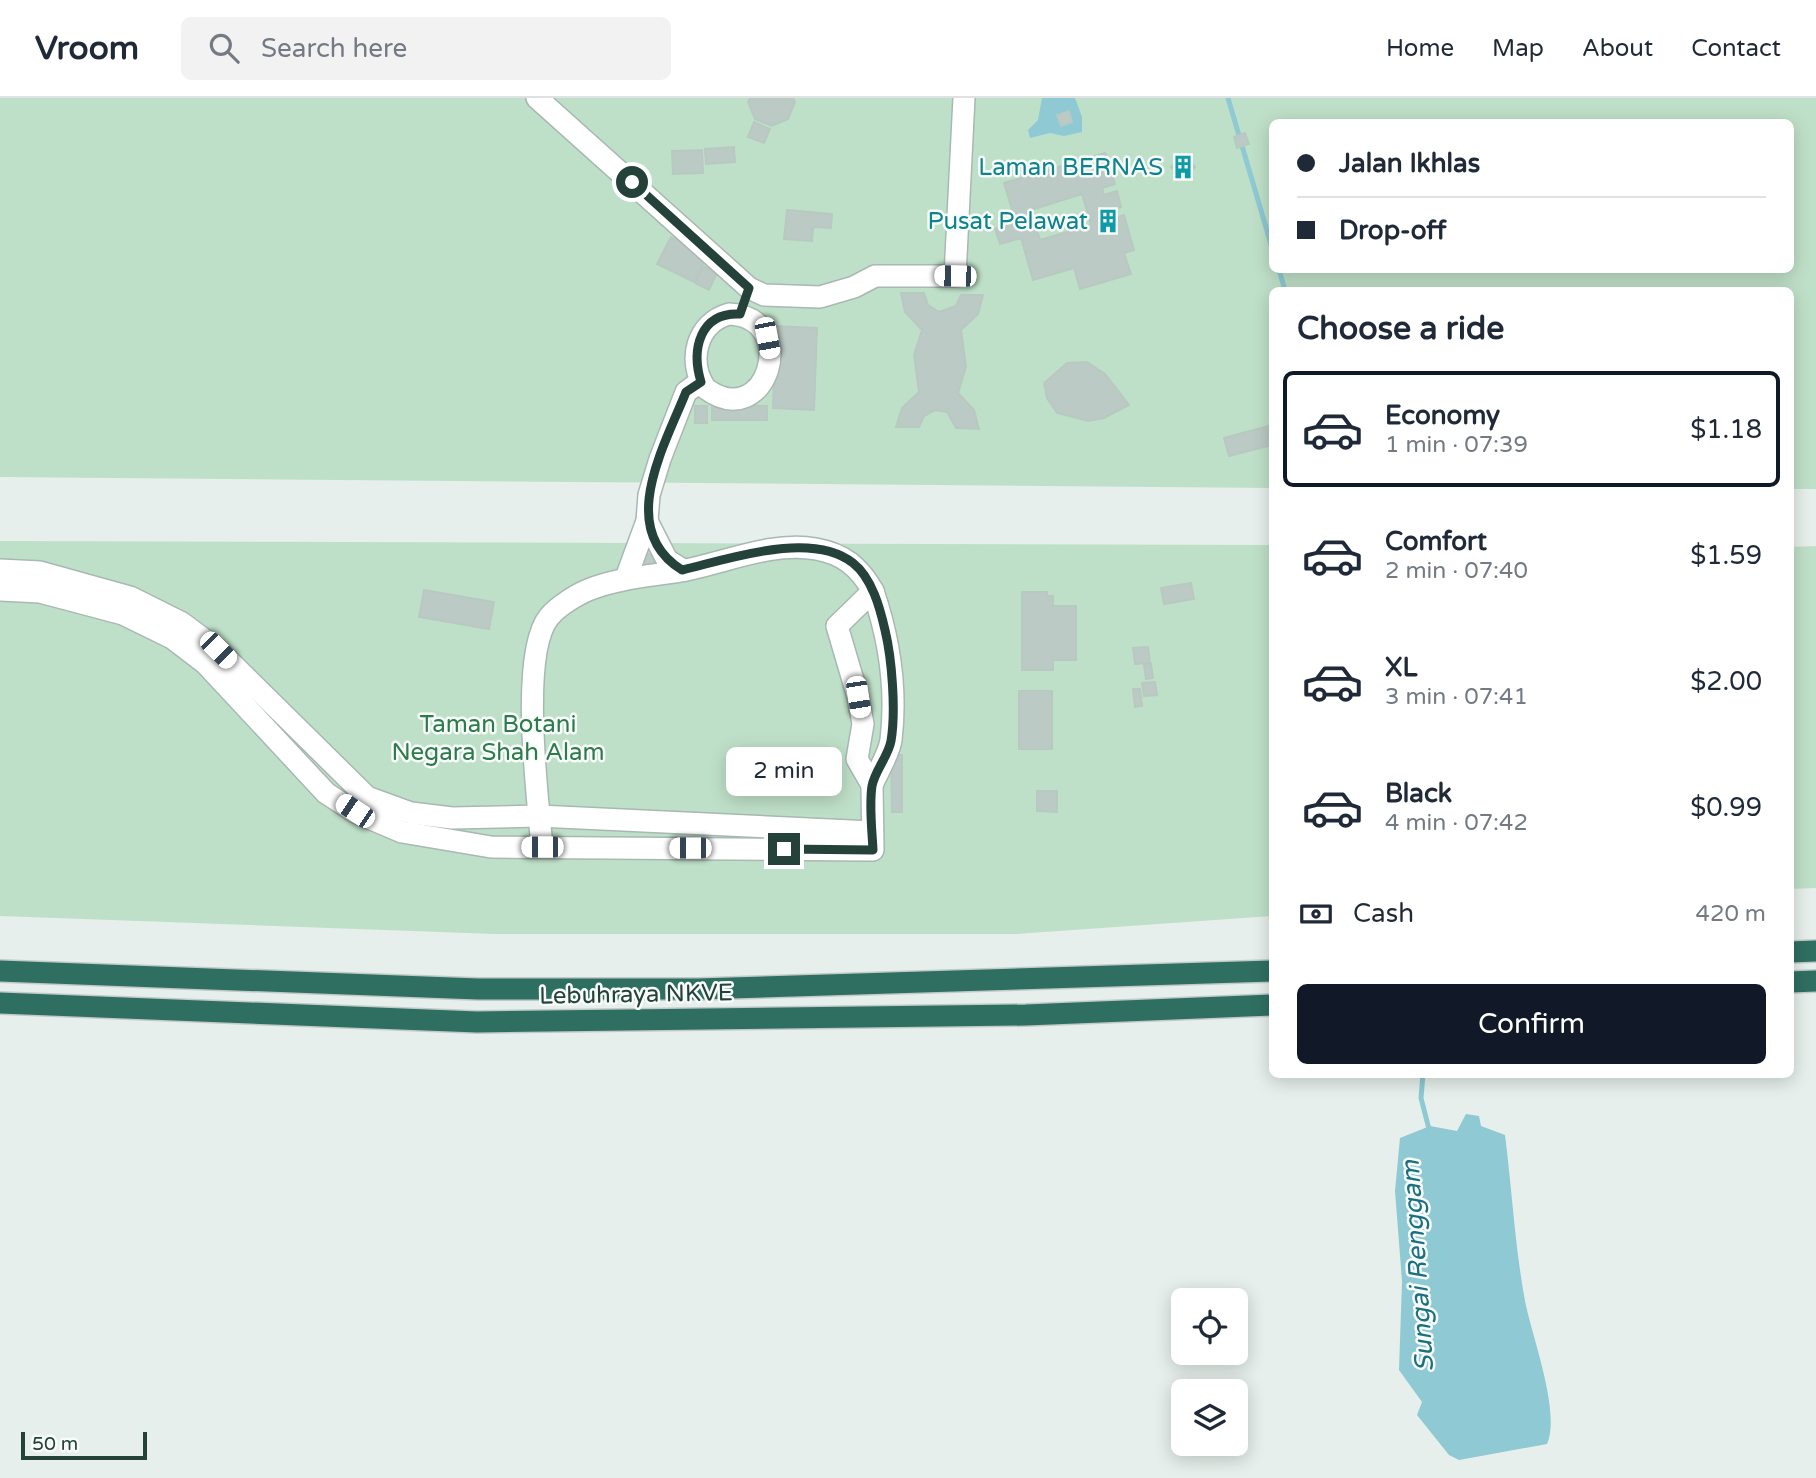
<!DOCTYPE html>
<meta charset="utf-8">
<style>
body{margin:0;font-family:"Varela Round",sans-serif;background:#f2f2f3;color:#1f2937;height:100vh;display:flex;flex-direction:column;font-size:26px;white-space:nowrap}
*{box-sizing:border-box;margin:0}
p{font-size:23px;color:#747a83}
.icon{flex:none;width:38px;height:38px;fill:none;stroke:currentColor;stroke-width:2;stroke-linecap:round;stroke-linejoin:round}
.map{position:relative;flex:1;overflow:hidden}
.side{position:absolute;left:1269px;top:189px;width:525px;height:791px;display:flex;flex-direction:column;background:#fff;border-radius:10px;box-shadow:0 4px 18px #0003}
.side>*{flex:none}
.top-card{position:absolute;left:1269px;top:21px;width:525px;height:154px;border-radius:10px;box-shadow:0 4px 18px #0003;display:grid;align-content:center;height:154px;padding:0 28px;background:#fff}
.fabs{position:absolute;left:1171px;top:1190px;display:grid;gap:14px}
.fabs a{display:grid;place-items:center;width:77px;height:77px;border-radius:10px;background:#fff;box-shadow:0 4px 18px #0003;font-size:35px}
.scale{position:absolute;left:21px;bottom:18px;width:126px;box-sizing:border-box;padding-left:7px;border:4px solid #24423a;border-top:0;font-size:19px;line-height:24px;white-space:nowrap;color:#24423a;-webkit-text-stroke:5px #f7fbf9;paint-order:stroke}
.end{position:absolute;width:32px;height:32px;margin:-16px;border:9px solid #24423a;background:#fff;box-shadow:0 0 0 4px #fff}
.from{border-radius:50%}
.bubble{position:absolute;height:49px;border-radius:10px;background:#fff;box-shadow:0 4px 18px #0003;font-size:23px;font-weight:600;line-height:49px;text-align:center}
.car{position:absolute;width:21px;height:42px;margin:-21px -10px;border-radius:9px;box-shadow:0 0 5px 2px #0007;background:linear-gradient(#fff 24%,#345 0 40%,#fff 0 76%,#345 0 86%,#fff 0)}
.top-card b{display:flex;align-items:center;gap:24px;height:66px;font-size:26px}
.top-card b+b{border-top:2px solid #e0e1e3}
.top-card i{width:18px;height:18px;background:#1f2937}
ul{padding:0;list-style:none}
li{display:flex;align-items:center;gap:21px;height:116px;margin:0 14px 10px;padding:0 14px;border:4px solid transparent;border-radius:10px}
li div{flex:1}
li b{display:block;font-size:26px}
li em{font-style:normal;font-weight:600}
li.active{border-color:#111827}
li>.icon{width:63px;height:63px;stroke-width:1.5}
h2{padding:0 28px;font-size:32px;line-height:84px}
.pay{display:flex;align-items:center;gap:18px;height:77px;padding:0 28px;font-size:26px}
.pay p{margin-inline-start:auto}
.cta{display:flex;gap:14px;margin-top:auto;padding:14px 28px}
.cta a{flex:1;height:80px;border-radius:10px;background:#111827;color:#fff;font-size:28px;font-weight:600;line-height:80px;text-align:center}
header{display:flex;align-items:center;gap:42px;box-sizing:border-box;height:98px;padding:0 35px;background:#fff;border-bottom:2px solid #e0e1e3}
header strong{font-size:33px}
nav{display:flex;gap:38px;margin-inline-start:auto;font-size:24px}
.search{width:490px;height:63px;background:#f2f2f3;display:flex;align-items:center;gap:18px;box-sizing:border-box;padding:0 24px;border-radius:10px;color:#747a83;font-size:26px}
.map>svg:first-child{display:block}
.green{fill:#bfe0c8;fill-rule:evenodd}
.water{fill:#8ec9d4}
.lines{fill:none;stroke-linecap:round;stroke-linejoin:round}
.stream{stroke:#8ec9d4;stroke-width:5}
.building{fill:#bbcac4;stroke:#b8c9c2;stroke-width:2;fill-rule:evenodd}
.minor-casing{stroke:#a8b8b2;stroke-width:24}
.highway-casing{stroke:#c2cac8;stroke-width:24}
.minor{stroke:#fff;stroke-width:21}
.highway{stroke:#2f6f62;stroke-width:21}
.route{stroke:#24423a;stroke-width:9}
.labels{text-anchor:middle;stroke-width:5;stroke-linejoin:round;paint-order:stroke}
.culture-label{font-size:24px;fill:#0d838f;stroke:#f7fbf9;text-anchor:end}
.park-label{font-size:24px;fill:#2d7a4b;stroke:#f7fbf9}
.street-label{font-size:24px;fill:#24423a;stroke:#f7fbf9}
.water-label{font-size:26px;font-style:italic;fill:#1c6f80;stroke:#f7fbf9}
</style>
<header>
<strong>Vroom</strong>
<div class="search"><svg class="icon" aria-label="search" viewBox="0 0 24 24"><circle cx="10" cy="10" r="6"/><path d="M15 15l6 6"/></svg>Search here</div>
<nav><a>Home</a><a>Map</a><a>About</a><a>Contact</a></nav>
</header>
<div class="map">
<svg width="1816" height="1380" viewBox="0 0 1816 1380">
<rect width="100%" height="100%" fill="#e6efeb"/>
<!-- green -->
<g class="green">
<path d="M0 0H1816V391H1790V192H1272V390L0 379ZM1272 24H1790V172H1272Z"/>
<polygon points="0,443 1272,447 1272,818 1016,836 494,836 0,818"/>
<polygon points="1816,448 1816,790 1790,791 1790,449"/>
</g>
<!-- water -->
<g class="water">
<polygon points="1042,0 1075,0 1082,19 1082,34 1064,38 1050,35 1030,40 1028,32 1038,22"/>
<path d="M1466 1016 1479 1018 1481 1028 1505 1037C1512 1092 1515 1149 1525 1203 1532 1239 1561 1314 1547 1346L1459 1362 1449 1357 1417 1317 1422 1304 1399 1272 1402 1183 1395 1093 1400 1040 1430 1028 1457 1033Z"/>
</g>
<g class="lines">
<!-- stream -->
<g class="stream">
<polyline points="1228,0 1272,150"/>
<polyline points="1279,172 1285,192"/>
<polyline points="1423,976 1421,1000 1430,1035"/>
</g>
</g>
<!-- building -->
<g class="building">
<polygon points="750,0 793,0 795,4 788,21 772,28 755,21 748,4"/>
<polygon points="1069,13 1072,24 1061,28 1057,17"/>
<polygon points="754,24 770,31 764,45 748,39"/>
<polygon points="1245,35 1249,46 1237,50 1234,39"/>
<polygon points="734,49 735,64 706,66 705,51"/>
<polygon points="702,52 703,75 673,76 672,53"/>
<path d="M1105 55 1115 86 1102 90 1104 97 1117 93 1121 109 1110 113 1112 121 1124 117 1134 152 1124 155 1131 176 1080 191 1074 170 1033 182 1021 140 1000 146 995 131 1016 125 1004 85ZM1082 96 1091 127 1040 142 1031 112Z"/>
<polygon points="1183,57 1195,69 1183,81 1171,69"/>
<polygon points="787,112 832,116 831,130 813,129 812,143 784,141"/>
<polygon points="671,139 707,157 694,184 657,166"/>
<polygon points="703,168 717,175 709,192 695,185"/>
<polygon points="901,195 924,195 928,207 939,214 956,208 961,197 983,197 978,216 961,232 966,269 958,295 974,312 979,331 956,330 947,314 935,312 924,318 919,329 896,329 902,310 919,294 914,257 922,232 905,214"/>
<polygon points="776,228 817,230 814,312 773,310"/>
<polygon points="1087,264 1105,276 1129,307 1104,320 1088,323 1057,315 1047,300 1044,285 1067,265"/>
<rect x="695" y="308" width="12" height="17"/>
<rect x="712" y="308" width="55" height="14"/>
<polygon points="1272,327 1272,347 1229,358 1224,340"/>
<polygon points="654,456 655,470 641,471 640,457"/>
<polygon points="1191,485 1194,501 1164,506 1161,490"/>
<polygon points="424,492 494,504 489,531 419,519"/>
<polygon points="1022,494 1047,494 1047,498 1053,498 1053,508 1076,508 1076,562 1053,562 1053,572 1022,572"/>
<polygon points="1148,549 1150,565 1135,566 1133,550"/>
<polygon points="1151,566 1153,580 1146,581 1144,567"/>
<polygon points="1155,584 1157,597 1144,598 1142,585"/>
<polygon points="1133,591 1140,591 1142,608 1135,609"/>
<rect x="1019" y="593" width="33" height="58"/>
<polygon points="891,657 902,657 902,714 892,714"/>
<polygon points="1037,693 1057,693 1057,714 1037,713"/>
</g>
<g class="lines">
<!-- minor casing -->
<g class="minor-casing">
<g id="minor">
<polyline points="537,0 749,190 764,197 820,199 854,189 875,178 955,178 964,0"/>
<path d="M729 216C802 219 767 337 705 290 687 262 697 225 729 216Z"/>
<polyline points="647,423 667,462 683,472"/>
<polyline points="0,472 40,474 130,499 182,525 218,552 367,699 411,715 452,720 539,718 872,734"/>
<polyline points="626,480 647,423 649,397 660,361 686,294 701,283"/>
<path d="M0 492 40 494 123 516 172 540 206 566 326 695 355 714 402 734 491 749 873 752 872 687 857 661 863 626 858 599 837 528 873 493C859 469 844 456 816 451 772 443 724 465 681 473 650 478 618 480 588 492 576 497 557 509 549 519 519 556 538 701 542 749"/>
<path d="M872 687C878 673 889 656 891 642 897 592 889 540 873 493"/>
</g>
</g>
<!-- highway casing -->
<g class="highway-casing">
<g id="highway">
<polyline points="1790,854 1816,853"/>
<polyline points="0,873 478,891 698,891 1272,873"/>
<polyline points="1790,884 1816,883"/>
<polyline points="0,905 477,924 1026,917 1272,907"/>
</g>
</g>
<!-- minor -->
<use href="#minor" class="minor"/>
<!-- highway -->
<use href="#highway" class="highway"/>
</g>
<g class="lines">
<!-- route -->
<path class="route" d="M632 84 749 190 740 216C700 214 691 251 701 284L686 294C664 349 616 431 682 472 729 461 811 432 853 465 872 480 880 510 885 532 892 561 896 613 891 643 888 659 875 672 872 688 869 707 872 732 873 752L784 751"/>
</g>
<!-- icons -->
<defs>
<g id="building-bare" transform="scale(1.89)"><path d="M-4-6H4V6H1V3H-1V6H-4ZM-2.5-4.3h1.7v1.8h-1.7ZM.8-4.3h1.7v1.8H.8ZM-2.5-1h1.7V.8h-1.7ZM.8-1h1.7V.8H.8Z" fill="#0f9aa8" stroke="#f7fbf9" stroke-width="2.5" paint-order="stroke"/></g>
</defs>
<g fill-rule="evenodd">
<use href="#building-bare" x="1183" y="69"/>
<use href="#building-bare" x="1108" y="123"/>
</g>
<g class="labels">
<!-- culture labels -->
<g class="culture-label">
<text x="1163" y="77">Laman BERNAS</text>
<text x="1088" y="131">Pusat Pelawat</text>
</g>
<!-- park labels -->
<g class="park-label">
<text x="498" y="634">Taman Botani<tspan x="498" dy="28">Negara Shah Alam</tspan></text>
</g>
<!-- street labels -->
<g class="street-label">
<text transform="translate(636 896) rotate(-1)" y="8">Lebuhraya NKVE</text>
</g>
<!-- water labels -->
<g class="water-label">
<text transform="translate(1417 1168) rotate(-94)" y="9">Sungai Renggam</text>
</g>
</g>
</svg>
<div class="fabs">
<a><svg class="icon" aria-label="locate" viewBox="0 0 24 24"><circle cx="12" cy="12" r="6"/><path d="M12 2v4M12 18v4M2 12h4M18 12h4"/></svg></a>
<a><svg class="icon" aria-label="layers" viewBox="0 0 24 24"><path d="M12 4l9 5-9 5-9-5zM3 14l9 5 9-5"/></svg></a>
</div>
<div class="scale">50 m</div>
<i class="end from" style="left:632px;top:84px"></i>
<i class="end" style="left:784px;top:751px"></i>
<div class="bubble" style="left:726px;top:649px;width:116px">2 min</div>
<i class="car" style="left:955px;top:178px;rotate:271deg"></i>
<i class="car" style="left:767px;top:240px;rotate:169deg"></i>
<i class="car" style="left:218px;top:552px;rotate:135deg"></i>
<i class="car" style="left:858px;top:599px;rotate:171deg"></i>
<i class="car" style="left:355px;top:713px;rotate:304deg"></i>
<i class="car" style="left:542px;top:749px;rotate:270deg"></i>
<i class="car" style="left:690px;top:750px;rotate:270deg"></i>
<div class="top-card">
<b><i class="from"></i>Jalan Ikhlas</b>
<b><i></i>Drop-off</b>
</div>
<section class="side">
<h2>Choose a ride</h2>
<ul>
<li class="active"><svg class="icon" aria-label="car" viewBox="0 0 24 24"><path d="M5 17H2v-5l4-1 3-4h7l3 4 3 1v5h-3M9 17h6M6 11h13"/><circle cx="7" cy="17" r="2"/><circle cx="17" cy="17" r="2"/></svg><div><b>Economy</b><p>1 min · 07:39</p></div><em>$1.18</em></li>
<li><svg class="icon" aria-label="car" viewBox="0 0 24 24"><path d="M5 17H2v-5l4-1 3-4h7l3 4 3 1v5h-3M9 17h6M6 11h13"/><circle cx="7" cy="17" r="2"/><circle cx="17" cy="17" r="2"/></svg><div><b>Comfort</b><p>2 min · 07:40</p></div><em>$1.59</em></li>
<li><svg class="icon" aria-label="car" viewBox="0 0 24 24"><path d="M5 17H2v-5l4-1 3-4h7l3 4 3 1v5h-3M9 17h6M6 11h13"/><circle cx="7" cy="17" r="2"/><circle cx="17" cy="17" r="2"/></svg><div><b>XL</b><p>3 min · 07:41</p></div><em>$2.00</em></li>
<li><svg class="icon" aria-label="car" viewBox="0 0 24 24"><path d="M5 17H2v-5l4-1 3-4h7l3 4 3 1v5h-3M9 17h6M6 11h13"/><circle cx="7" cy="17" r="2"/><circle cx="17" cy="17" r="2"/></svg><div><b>Black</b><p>4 min · 07:42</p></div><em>$0.99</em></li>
</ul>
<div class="pay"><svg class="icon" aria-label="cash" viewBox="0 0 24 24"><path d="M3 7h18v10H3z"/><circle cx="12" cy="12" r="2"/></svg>Cash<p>420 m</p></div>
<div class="cta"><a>Confirm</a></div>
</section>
</div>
